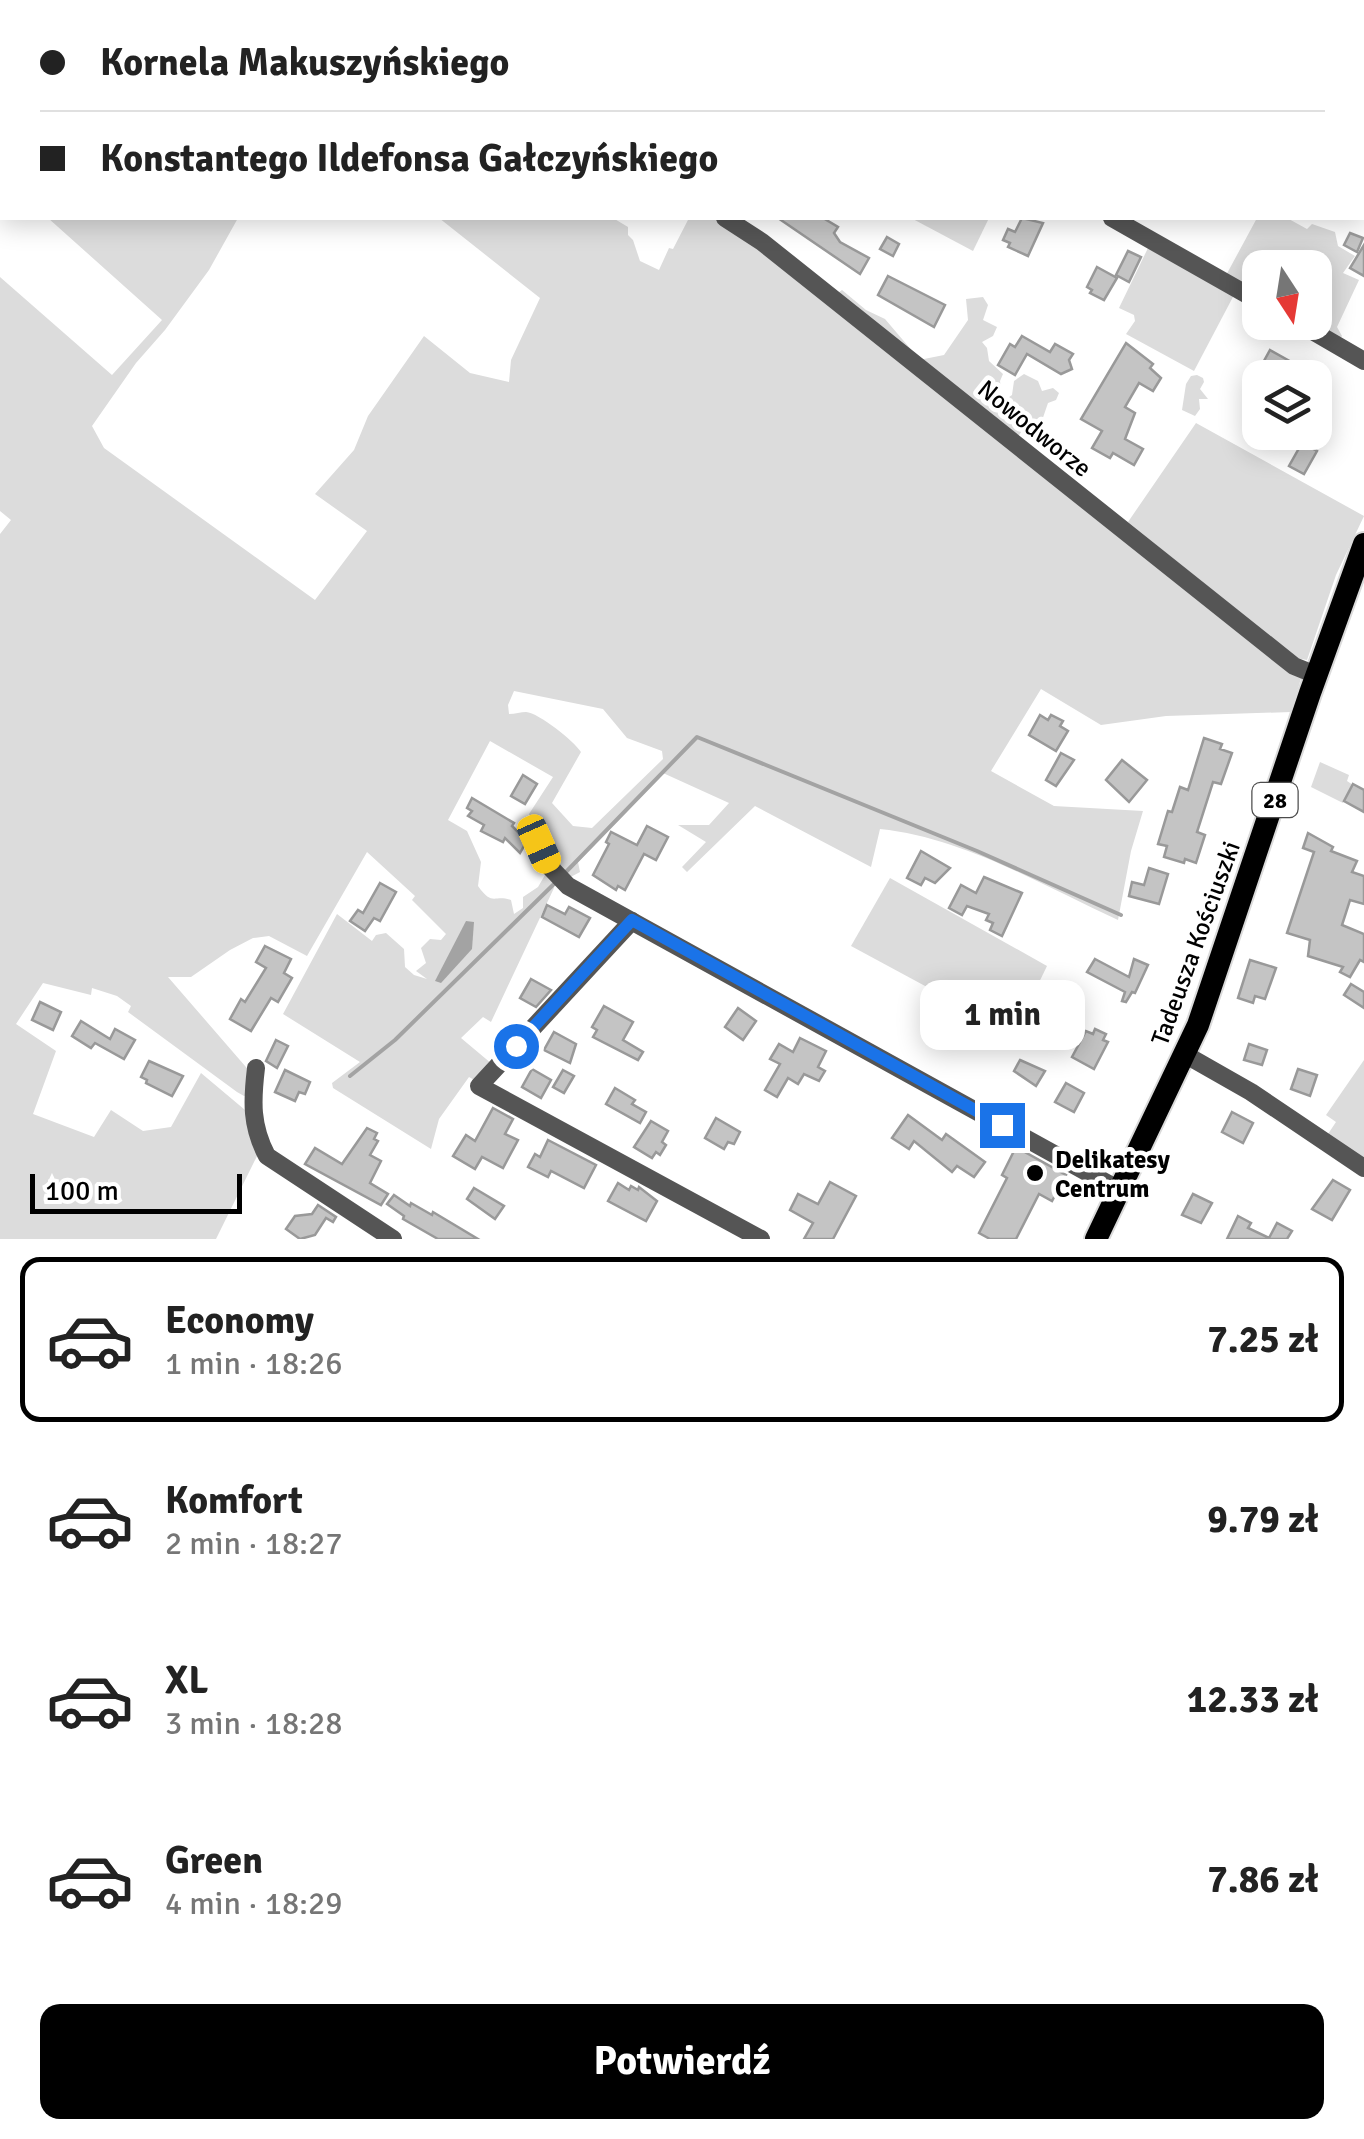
<!DOCTYPE html>
<html lang="pl">
<meta charset="utf-8">
<style>
body{margin:0;font-family:Signika,sans-serif;background:#f6f6f6;color:#222;height:100vh;display:flex;flex-direction:column;font-size:38px;white-space:nowrap}
*{box-sizing:border-box;margin:0}
p{font-size:32px;color:#767676}
.icon{flex:none;width:55px;height:55px;fill:none;stroke:currentColor;stroke-width:2;stroke-linecap:round;stroke-linejoin:round}
.map{position:relative;height:1239px;overflow:hidden}
.panel{display:flex;flex-direction:column;background:#fff;flex:1}
.panel>*{flex:none}
.top-card{position:absolute;left:0px;top:0px;width:1365px;height:220px;box-shadow:0 5px 25px #0003;display:grid;align-content:center;height:220px;padding:0 40px;background:#fff}
.needle{width:65px;rotate:168deg}
.fabs{position:absolute;left:1242px;top:250px;display:grid;gap:20px}
.fabs a{display:grid;place-items:center;width:90px;height:90px;border-radius:20px;background:#fff;box-shadow:0 5px 25px #0003;font-size:50px}
.scale{position:absolute;left:30px;bottom:25px;width:212px;box-sizing:border-box;padding-left:10px;border:5px solid #000;border-top:0;font-size:28px;line-height:35px;white-space:nowrap;color:#000;-webkit-text-stroke:8px #fff;paint-order:stroke}
.end{position:absolute;width:45px;height:45px;margin:-22px;border:12px solid #1a73e8;background:#fff;box-shadow:0 0 0 5px #fff}
.from{border-radius:50%}
.bubble{position:absolute;height:70px;border-radius:20px;background:#fff;box-shadow:0 5px 25px #0003;font-size:32px;font-weight:700;line-height:70px;text-align:center}
.car{position:absolute;width:30px;height:60px;margin:-30px -15px;border-radius:12px;box-shadow:0 0 8px 2px #0007;background:linear-gradient(#f5c518 24%,#345 0 40%,#f5c518 0 76%,#345 0 86%,#f5c518 0)}
.top-card b{display:flex;align-items:center;gap:35px;height:95px;font-size:38px}
.top-card b+b{border-top:2px solid #e0e0e0}
.top-card i{width:25px;height:25px;background:#222}
ul{padding:18px 0 0;list-style:none}
li{display:flex;align-items:center;gap:30px;height:165px;margin:0 20px 15px;padding:0 20px;border:5px solid transparent;border-radius:20px}
li div{flex:1}
li b{display:block;font-size:38px}
li em{font-style:normal;font-weight:700}
li.on{border-color:#000}
li>.icon{width:90px;height:90px;stroke-width:1.5}
.cta{display:flex;gap:20px;margin-top:auto;padding:20px 40px}
.cta a{flex:1;height:115px;border-radius:20px;background:#000;color:#fff;font-size:40px;font-weight:700;line-height:115px;text-align:center}
.map>svg:first-child{display:block}
.green{fill:#dcdcdc;fill-rule:evenodd}
.water{fill:#a3a3a3}
.lines{fill:none;stroke-linecap:round;stroke-linejoin:round}
.stream{stroke:#a3a3a3;stroke-width:4}
.building{fill:#c4c4c4;stroke:#999;stroke-width:2.5}
.major-casing{stroke:#dbdbdb;stroke-width:26}
.minor{stroke:#555;stroke-width:18}
.major{stroke:#000;stroke-width:22}
.route{stroke:#1a73e8;stroke-width:12}
.poi-dot{fill:#000;stroke:#fff;stroke-width:4}
.labels{text-anchor:middle;stroke-width:9;stroke-linejoin:round;paint-order:stroke}
.shield{fill:#fff;stroke:#4c4c4c;stroke-width:2.5}
.shield-label{font-size:22px;font-weight:bold;fill:#000}
.street-label{font-size:25px;fill:#000;stroke:#fff}
.poi-label{font-size:25px;font-weight:bold;fill:#000;stroke:#fff;text-anchor:start}
</style>
<div class="map">
<svg width="1364" height="1239" viewBox="0 0 1364 1239">
<rect width="100%" height="100%" fill="#fff"/>
<!-- green -->
<g class="green">
<polygon points="0,0 51,2 2,2 2,177"/>
<polygon points="73,0 645,0 83,2"/>
<path d="M48 218H238L209 270 165 330 136 363 92 426 104 448 315 600 367 531 315 494 354 450 368 416 424 336 470 373 509 382 511 360 540 298 439 218H613L628 227V235L633 240 640 261 659 270 669 248 673 249 689 218H722L835 295 842 290 866 310 885 319 914 353V361L944 355 968 320 966 299 983 297 988 305 983 320 997 327 993 336 982 342 987 348 989 361 1003 374 1000 381 1001 389 995 397 1002 402 1012 395 1014 381 1024 374 1038 381 1042 391 1053 388 1059 393 1056 400 1048 403 1036 438 1023 429 1016 440 1302 675 1291 712 1166 716 1101 725 1041 689 991 771 1054 806 1143 811 1131 851 1118 920C1041 885 965 838 880 829L871 867 755 806 687 872 682 867 706 842 678 825H709L729 803 663 773 578 862 580 872 565 880 529 814 553 777 490 741 448 820 467 831 481 862 478 886C493 907 494 894 511 900L514 914 523 908V897L538 887 545 875H551L554 888 491 1022 483 1017 461 1038 492 1064 476 1081 469 1077 439 1119 431 1149 333 1088 332 1083 360 1062 283 1014 337 914 372 941 376 935 386 933 404 949 405 967 414 975 427 979 416 971 426 963 421 948 430 939 441 940 446 934 412 900 415 896 367 852 307 956 269 936 253 938 230 950 191 977H168L252 1074V1093L244 1096 237 1092 128 1012 131 1006 117 996 92 988 91 995 43 983 16 1024 56 1051 33 1114 94 1137 111 1110 143 1131 171 1127 201 1073 251 1115 261 1148 216 1239H0V534L11 520 0 511V277L112 375 162 320ZM514 691 603 709 627 738 662 751 663 759 592 828 573 826 552 803 581 752C574 741 539 713 526 712 521 712 515 714 509 714L508 705Z"/>
<polygon points="911,218 989,218 973,251"/>
<polygon points="1257,218 1287,218 1307,229 1312,224 1335,232 1338,246 1355,256 1343,273 1359,280 1337,327 1342,336 1339,341 1315,322 1315,268 1260,268 1260,299 1224,279"/>
<polygon points="1148,248 1234,295 1194,371 1126,334 1135,321 1134,315 1119,308"/>
<polygon points="1197,375 1203,378 1204,382 1200,389 1208,399 1199,399 1200,409 1195,416 1182,410 1186,384 1191,376"/>
<polygon points="1196,423 1364,516 1336,575 1307,660 1296,658 1128,522"/>
<polygon points="1320,762 1349,775 1347,781 1353,785 1343,803 1311,787"/>
<polygon points="890,878 1047,966 1014,1034 851,946"/>
<polygon points="1364,1060 1364,1160 1326,1137 1336,1122 1326,1115"/>
</g>
<!-- water -->
<polygon class="water" points="466,921 474,922 472,949 441,983 435,981"/>
<g class="lines">
<!-- stream -->
<g class="stream">
<polyline points="305,0 317,2"/>
<polyline points="564,874 697,737 977,851 1121,915"/>
<polyline points="350,1076 395,1040 557,881"/>
</g>
</g>
<!-- building -->
<g class="building">
<polygon points="778,218 823,218 838,227 834,233 840,242 869,258 860,274"/>
<polygon points="1022,218 1043,223 1028,256 1008,247 1010,243 1003,240 1008,229 1015,232"/>
<polygon points="1350,233 1363,238 1357,252 1344,245"/>
<polygon points="887,237 899,244 893,256 880,249"/>
<polygon points="1364,245 1364,276 1350,268"/>
<polygon points="1128,251 1141,257 1129,282 1116,275"/>
<polygon points="1097,267 1117,278 1104,300 1090,293 1092,290 1087,287"/>
<polygon points="888,276 945,305 934,327 878,295"/>
<polygon points="1022,336 1050,352 1055,344 1073,354 1069,360 1072,369 1061,374 1027,354 1015,375 998,365 1010,344 1015,347"/>
<polygon points="1126,343 1153,364 1150,368 1161,378 1153,391 1139,383 1125,407 1135,413 1125,439 1143,449 1134,465 1113,453 1110,458 1092,448 1102,431 1081,419"/>
<polygon points="1270,350 1302,368 1297,378 1272,378 1259,370"/>
<polygon points="1302,443 1317,451 1304,474 1289,466"/>
<polygon points="1040,715 1048,720 1051,715 1063,721 1060,726 1068,731 1056,751 1029,735"/>
<polygon points="1204,738 1222,744 1220,749 1232,753 1221,784 1213,782 1197,832 1205,835 1196,863 1185,859 1184,863 1164,857 1167,846 1158,844 1168,811 1172,812 1180,787 1188,790"/>
<polygon points="1061,753 1074,760 1056,786 1046,780"/>
<polygon points="1122,760 1147,780 1129,802 1106,780"/>
<polygon points="523,775 537,784 525,804 511,796"/>
<polygon points="1353,784 1364,790 1364,812 1344,801"/>
<polygon points="472,798 514,823 512,826 527,841 520,853 505,838 503,842 481,831 484,825 468,816 472,811 467,808"/>
<polygon points="647,826 668,837 656,860 644,854 625,890 618,886 616,890 593,875 609,844 606,842 611,832 637,845"/>
<polygon points="1308,833 1333,847 1331,851 1357,861 1352,872 1364,876 1364,904 1350,900 1342,925 1364,934 1364,962 1360,960 1350,977 1340,972 1343,967 1308,956 1310,940 1287,933 1314,852 1303,848"/>
<polygon points="921,851 950,868 935,883 925,878 921,885 907,878"/>
<polygon points="1149,868 1168,874 1159,904 1129,896 1132,882 1144,885"/>
<polygon points="984,877 1022,893 1002,936 990,930 993,923 986,920 989,914 967,906 962,915 949,908 961,885 976,893"/>
<polygon points="380,883 396,892 380,921 374,918 365,931 350,921 358,910 363,913"/>
<polygon points="547,905 565,914 569,907 590,918 579,937 542,917"/>
<polygon points="265,946 291,959 284,973 292,978 278,1002 271,998 251,1031 230,1019 241,999 245,1002 266,968 256,962"/>
<polygon points="1095,959 1129,977 1134,959 1148,965 1135,993 1132,992 1126,1002 1122,1001 1125,992 1087,972"/>
<polygon points="1250,960 1276,968 1265,999 1255,996 1253,1003 1238,998"/>
<polygon points="531,979 551,990 536,1007 520,998"/>
<polygon points="1351,984 1364,992 1364,1008 1344,995"/>
<polygon points="40,1002 61,1012 53,1030 32,1020"/>
<polygon points="604,1006 633,1022 623,1040 643,1052 638,1060 593,1037 597,1030 592,1027"/>
<polygon points="738,1008 756,1021 743,1040 725,1027"/>
<polygon points="1031,1019 1049,1029 1043,1040 1025,1031"/>
<polygon points="81,1021 110,1039 115,1029 135,1040 124,1059 95,1043 91,1048 72,1036"/>
<polygon points="1095,1029 1106,1034 1103,1040 1108,1042 1094,1069 1072,1057 1086,1031 1093,1034"/>
<polygon points="554,1032 576,1044 570,1063 544,1050"/>
<polygon points="800,1038 826,1051 818,1067 825,1071 819,1081 804,1074 798,1084 788,1078 777,1097 765,1090 780,1064 770,1059 779,1044 793,1052"/>
<polygon points="276,1040 288,1046 277,1068 266,1061"/>
<polygon points="1249,1044 1267,1050 1262,1065 1244,1060"/>
<polygon points="1020,1060 1045,1071 1036,1086 1014,1071"/>
<polygon points="149,1061 183,1076 172,1096 146,1083 147,1080 141,1077"/>
<polygon points="532,1069 551,1080 541,1098 522,1087"/>
<polygon points="1298,1069 1317,1075 1310,1096 1291,1089"/>
<polygon points="285,1070 310,1082 305,1094 299,1092 295,1101 275,1092"/>
<polygon points="563,1070 574,1076 564,1093 553,1087"/>
<polygon points="1066,1083 1084,1093 1074,1112 1055,1102"/>
<polygon points="615,1088 635,1100 632,1104 646,1112 640,1123 606,1104"/>
<polygon points="493,1108 513,1119 505,1134 518,1140 503,1168 482,1157 475,1169 453,1156 466,1135 475,1141"/>
<polygon points="1232,1112 1253,1123 1243,1143 1222,1132"/>
<polygon points="908,1115 942,1140 946,1134 985,1162 974,1177 957,1166 952,1172 914,1141 909,1149 892,1138"/>
<polygon points="716,1118 740,1132 734,1144 728,1142 724,1149 705,1138"/>
<polygon points="651,1121 668,1131 662,1142 666,1145 660,1155 656,1152 652,1158 634,1147"/>
<polygon points="367,1128 377,1133 374,1139 378,1141 370,1155 381,1161 370,1183 388,1194 381,1205 305,1164 315,1148 342,1164"/>
<polygon points="548,1140 596,1165 584,1188 551,1171 548,1177 528,1167 535,1154 540,1157"/>
<polygon points="1016,1147 1066,1175 1052,1201 1039,1194 1016,1239 990,1239 979,1233 1007,1178 1002,1175"/>
<polygon points="1333,1180 1350,1190 1332,1220 1312,1209"/>
<polygon points="830,1182 856,1196 833,1239 804,1239 813,1223 790,1210 798,1194 818,1204"/>
<polygon points="618,1183 629,1190 631,1186 638,1190 639,1187 657,1201 646,1221 608,1201"/>
<polygon points="474,1188 504,1206 495,1219 467,1199"/>
<polygon points="1193,1194 1212,1203 1201,1223 1182,1215"/>
<polygon points="394,1195 410,1206 411,1203 432,1215 433,1212 478,1239 438,1239 403,1219 404,1216 387,1204"/>
<polygon points="318,1205 336,1217 333,1222 326,1218 315,1235 300,1239 286,1229 295,1216 312,1214"/>
<polygon points="1238,1216 1251,1223 1248,1228 1269,1238 1277,1223 1292,1231 1287,1239 1227,1239"/>
</g>
<g class="lines">
<!-- major casing -->
<g class="major-casing">
<polyline id="major" points="1096,1239 1198,1025 1310,693 1364,544"/>
</g>
<!-- minor -->
<g class="minor">
<polyline points="719,0 724,2"/>
<polyline points="1022,0 1027,2"/>
<polyline points="1238,0 1242,2"/>
<polyline points="1362,80 1364,81"/>
<polyline points="1362,187 1364,187"/>
<polyline points="725,218 762,242 1294,666 1316,675"/>
<polyline points="1112,218 1260,302"/>
<polyline points="1297,322 1364,361"/>
<polyline points="539,844 548,865 568,886 1121,1191"/>
<polyline points="632,921 479,1086 761,1239"/>
<polyline points="1186,1055 1251,1092 1364,1168"/>
<path d="M256 1068C252 1101 251 1126 267 1156L393 1239"/>
</g>
<!-- major -->
<use href="#major" class="major"/>
</g>
<g class="lines">
<!-- route -->
<polyline class="route" points="516,1046 632,920 1002,1125"/>
</g>
<!-- markers -->
<circle class="poi-dot" cx="1035" cy="1173" r="10"/>
<g class="labels">
<!-- shield labels -->
<rect class="shield" x="1252.5" y="783" width="45" height="34" rx="8"/>
<g class="shield-label">
<text x="1275" y="808">28</text>
</g>
<!-- street labels -->
<g class="street-label">
<text transform="translate(1035 428) rotate(39)" y="9">Nowodworze</text>
<text transform="translate(1195 943) rotate(-70)" y="9">Tadeusza Kościuszki</text>
</g>
<!-- poi labels -->
<g class="poi-label">
<text x="1055" y="1168">Delikatesy<tspan x="1055" dy="29">Centrum</tspan></text>
</g>
</g>
</svg>
<div class="fabs">
<a><svg class="needle" viewBox="-14 -14 28 28"><path d="M0-13l5 13h-10z" fill="#e53935"/><path d="M0 13l5-13h-10z" fill="#767676"/></svg></a>
<a><svg class="icon" aria-label="layers" viewBox="0 0 24 24"><path d="M12 4l9 5-9 5-9-5zM3 14l9 5 9-5"/></svg></a>
</div>
<div class="scale">100 m</div>
<i class="end from" style="left:516px;top:1046px"></i>
<i class="end" style="left:1002px;top:1125px"></i>
<div class="bubble" style="left:920px;top:980px;width:165px">1 min</div>
<i class="car" style="left:539px;top:844px;rotate:156deg"></i>
<div class="top-card">
<b><i class="from"></i>Kornela Makuszyńskiego</b>
<b><i></i>Konstantego Ildefonsa Gałczyńskiego</b>
</div>
</div>
<section class="panel">
<ul>
<li class="on"><svg class="icon" aria-label="car" viewBox="0 0 24 24"><path d="M5 17H2v-5l4-1 3-4h7l3 4 3 1v5h-3M9 17h6M6 11h13"/><circle cx="7" cy="17" r="2"/><circle cx="17" cy="17" r="2"/></svg><div><b>Economy</b><p>1 min · 18:26</p></div><em>7.25 zł</em></li>
<li><svg class="icon" aria-label="car" viewBox="0 0 24 24"><path d="M5 17H2v-5l4-1 3-4h7l3 4 3 1v5h-3M9 17h6M6 11h13"/><circle cx="7" cy="17" r="2"/><circle cx="17" cy="17" r="2"/></svg><div><b>Komfort</b><p>2 min · 18:27</p></div><em>9.79 zł</em></li>
<li><svg class="icon" aria-label="car" viewBox="0 0 24 24"><path d="M5 17H2v-5l4-1 3-4h7l3 4 3 1v5h-3M9 17h6M6 11h13"/><circle cx="7" cy="17" r="2"/><circle cx="17" cy="17" r="2"/></svg><div><b>XL</b><p>3 min · 18:28</p></div><em>12.33 zł</em></li>
<li><svg class="icon" aria-label="car" viewBox="0 0 24 24"><path d="M5 17H2v-5l4-1 3-4h7l3 4 3 1v5h-3M9 17h6M6 11h13"/><circle cx="7" cy="17" r="2"/><circle cx="17" cy="17" r="2"/></svg><div><b>Green</b><p>4 min · 18:29</p></div><em>7.86 zł</em></li>
</ul>
<div class="cta"><a>Potwierdź</a></div>
</section>
